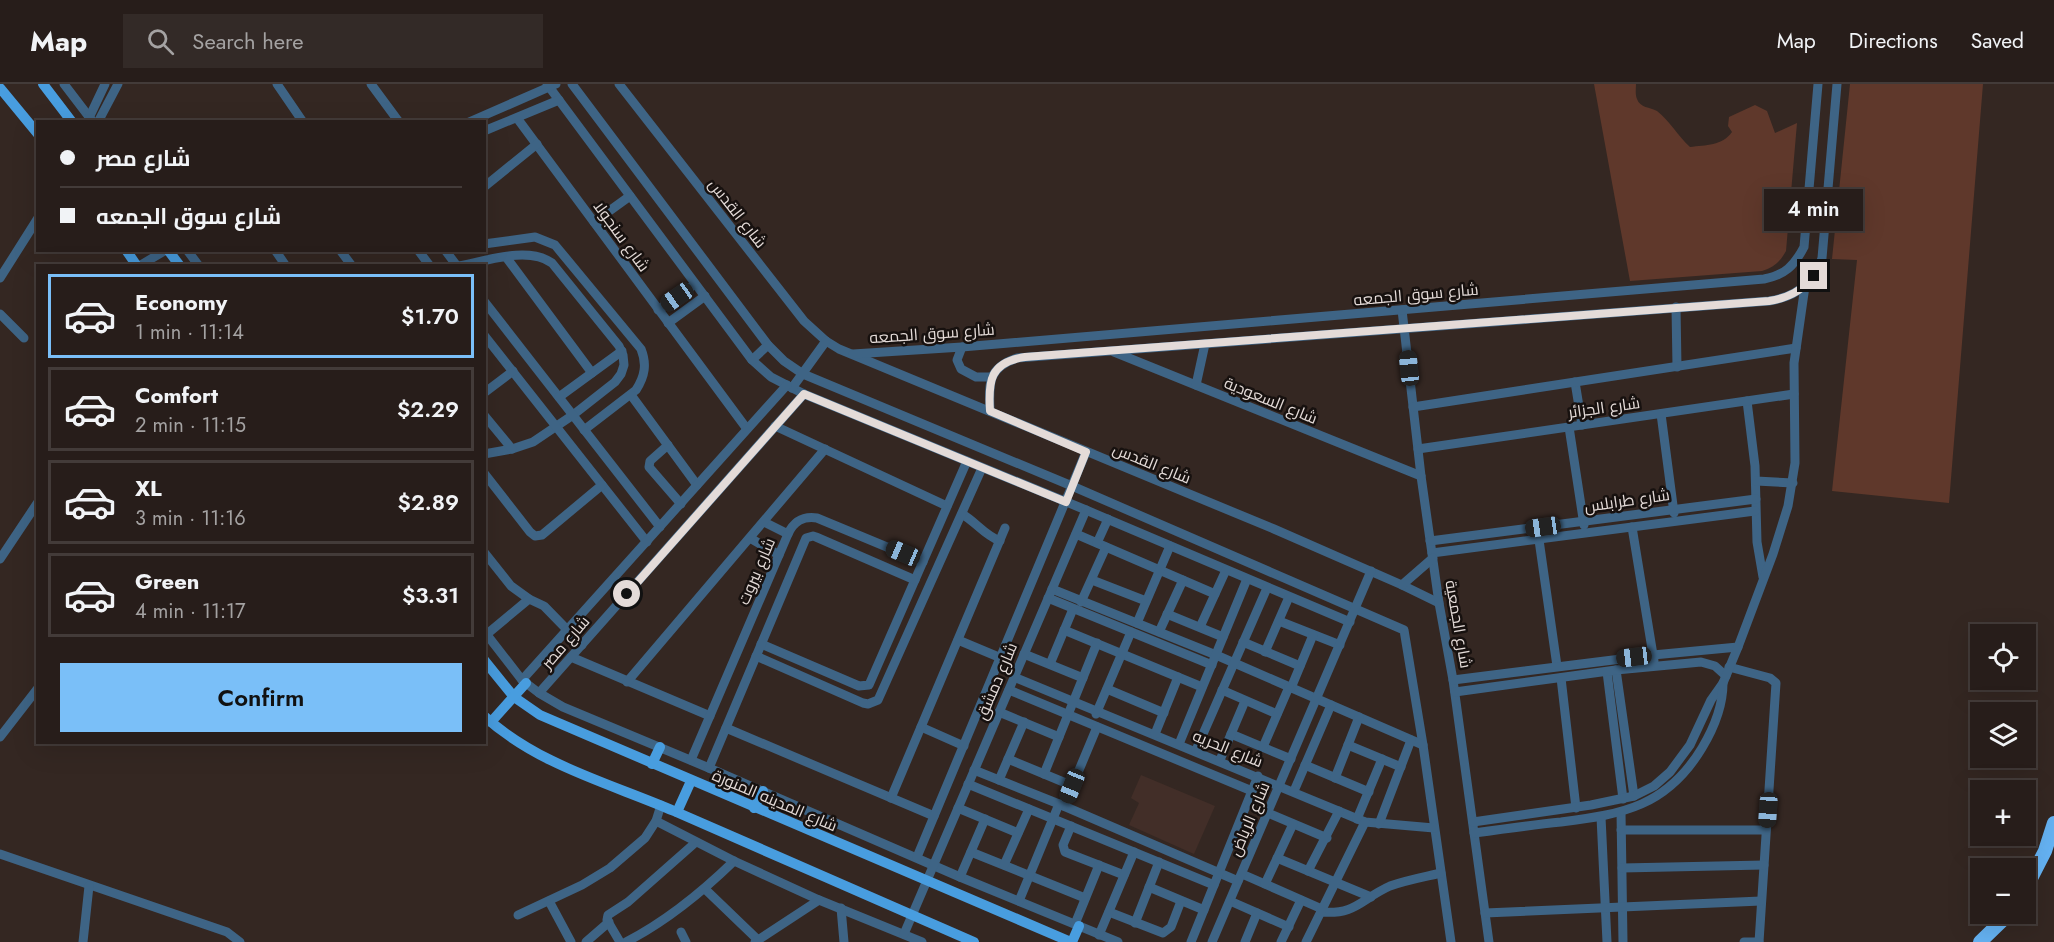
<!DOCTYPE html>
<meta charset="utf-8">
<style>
body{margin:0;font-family:Jost,Cairo,sans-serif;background:#332a27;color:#f1f3f6;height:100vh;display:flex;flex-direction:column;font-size:22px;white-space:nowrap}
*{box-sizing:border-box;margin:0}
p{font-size:20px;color:#a4a2a2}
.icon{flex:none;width:33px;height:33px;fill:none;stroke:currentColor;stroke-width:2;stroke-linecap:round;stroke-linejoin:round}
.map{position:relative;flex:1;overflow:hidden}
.details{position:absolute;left:36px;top:180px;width:450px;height:480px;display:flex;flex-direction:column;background:#271d1a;border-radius:0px;box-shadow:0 6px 24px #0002,0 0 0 2px #433b39}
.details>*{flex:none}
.guide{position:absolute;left:36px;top:36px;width:450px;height:132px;border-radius:0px;box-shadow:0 6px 24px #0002,0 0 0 2px #433b39;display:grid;align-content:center;height:132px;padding:0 24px;background:#271d1a}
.tools{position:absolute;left:1970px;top:540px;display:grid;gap:12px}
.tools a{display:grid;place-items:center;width:66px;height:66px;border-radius:0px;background:#271d1a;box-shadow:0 6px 24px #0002,0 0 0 2px #433b39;font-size:30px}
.end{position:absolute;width:27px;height:27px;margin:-14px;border:8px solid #e4dbd8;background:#111;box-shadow:0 0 0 3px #111}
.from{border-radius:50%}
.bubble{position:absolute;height:42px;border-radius:0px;background:#271d1a;box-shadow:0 6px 24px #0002,0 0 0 2px #433b39;font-size:20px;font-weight:600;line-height:42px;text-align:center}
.car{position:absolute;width:18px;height:36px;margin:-18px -9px;border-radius:8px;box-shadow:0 0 4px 2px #0007;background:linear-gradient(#222 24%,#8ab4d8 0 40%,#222 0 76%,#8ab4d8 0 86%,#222 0)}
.guide b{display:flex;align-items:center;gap:21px;height:57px;font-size:22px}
.guide b+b{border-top:2px solid #433b39}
.guide i{width:15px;height:15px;background:#f1f3f6}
ul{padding:10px 0 0;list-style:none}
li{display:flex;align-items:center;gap:18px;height:84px;margin:0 12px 9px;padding:0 12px;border:3px solid #433b39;border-radius:0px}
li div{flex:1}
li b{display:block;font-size:22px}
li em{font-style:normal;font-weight:600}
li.selected{border-color:#7abff8}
li>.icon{width:54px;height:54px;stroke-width:1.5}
.button{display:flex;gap:12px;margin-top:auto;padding:12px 24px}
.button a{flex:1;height:69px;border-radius:0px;background:#7abff8;color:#111;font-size:24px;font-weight:600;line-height:69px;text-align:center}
header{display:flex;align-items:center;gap:36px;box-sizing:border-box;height:84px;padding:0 30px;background:#271d1a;border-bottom:2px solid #433b39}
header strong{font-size:28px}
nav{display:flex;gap:33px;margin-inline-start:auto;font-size:21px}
.search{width:420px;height:54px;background:#332a27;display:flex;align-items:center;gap:15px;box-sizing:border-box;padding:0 21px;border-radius:0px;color:#a4a2a2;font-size:22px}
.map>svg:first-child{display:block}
.built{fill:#422e28}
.green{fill:#5f382b}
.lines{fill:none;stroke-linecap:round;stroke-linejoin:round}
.minor{stroke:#3e6485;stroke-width:9}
.major{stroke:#489ddf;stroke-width:10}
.highway{stroke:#65b2f2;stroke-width:14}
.route{stroke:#e4dbd8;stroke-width:8}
.labels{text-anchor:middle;stroke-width:5;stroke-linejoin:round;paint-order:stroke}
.street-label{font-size:16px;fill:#e4dbd8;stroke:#17110f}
</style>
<header>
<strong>Map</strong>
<div class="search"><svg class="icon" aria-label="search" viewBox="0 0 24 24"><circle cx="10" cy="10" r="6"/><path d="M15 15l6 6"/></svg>Search here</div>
<nav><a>Map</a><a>Directions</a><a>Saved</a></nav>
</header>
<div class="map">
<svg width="2054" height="858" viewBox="0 0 2054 858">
<rect width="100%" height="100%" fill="#342722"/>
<!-- built -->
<polygon class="built" points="1141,691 1215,722 1194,770 1129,741 1139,719 1131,714"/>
<!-- green -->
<g class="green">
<path d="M1594 0H1636C1636 4 1635 11 1637 15 1640 24 1650 23 1657 27 1669 36 1678 52 1690 63 1706 61 1722 62 1732 48L1728 42 1729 33 1755 21 1767 27 1775 49 1797 39 1786 167C1780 178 1774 183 1762 187L1630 197Z"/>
<polygon points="1850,0 1983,0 1949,419 1832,407 1857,176 1832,175"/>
</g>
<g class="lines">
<!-- minor -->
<g class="minor">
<polyline points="64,0 93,38"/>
<polyline points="277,0 303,38"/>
<polyline points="371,0 399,38"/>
<polyline points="547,0 752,276 771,293 804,310 1086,426 1350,538"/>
<polyline points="572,0 768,261 784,277 803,290 1072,402 1404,546 1423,661 1451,858"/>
<polyline points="619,0 804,237 826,257 839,265 1274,445 1402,501 1439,519"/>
<polyline points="517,34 747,345"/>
<polyline points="88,36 105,0"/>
<polyline points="98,38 118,0"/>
<polyline points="469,38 556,0"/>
<polyline points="484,47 559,16"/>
<polyline points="484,103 537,60"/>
<polyline points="594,138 630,112"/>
<path d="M484 160 535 153 555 161 641 265C647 280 645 292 636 306L584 346"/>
<polyline points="187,166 199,182"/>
<polyline points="275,166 286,182"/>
<polyline points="340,166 352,182"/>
<polyline points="418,166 430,182"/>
<polyline points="445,166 457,182"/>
<polyline points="506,173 592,289"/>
<polyline points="139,182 166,166"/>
<path d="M459 182C486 177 528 162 552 179L619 262 623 271 624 281 621 290 615 298 573 331 533 358 512 365 484 370"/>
<polyline points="0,194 38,134"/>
<polyline points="484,217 660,443"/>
<polyline points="1676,223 1677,283"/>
<polyline points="658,226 695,200"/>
<polyline points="1402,226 1421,392 1439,519 1453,596 1489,858"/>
<polyline points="0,230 24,254"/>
<polyline points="668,239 705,212"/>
<polyline points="484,251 647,458"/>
<polyline points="962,263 957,276 961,285 976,293 991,293"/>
<polyline points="1114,268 1421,392"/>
<path d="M853 270 962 263 1764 195C1785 191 1794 182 1804 163L1818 0"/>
<polyline points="752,276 768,261"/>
<polyline points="1575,298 1582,341"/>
<polyline points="1196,301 1205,260"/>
<polyline points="792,304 826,257"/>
<polyline points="484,309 513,287"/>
<polyline points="631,311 697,401"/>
<polyline points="559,313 622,267"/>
<polyline points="1747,317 1755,382 1757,458 1763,493"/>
<polyline points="1413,323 1796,264"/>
<path d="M990 327C989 300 987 284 1017 274L1769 217C1795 213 1814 199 1822 174L1837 0"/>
<polyline points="1661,330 1674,429"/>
<polyline points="484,331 512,365"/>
<polyline points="775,342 947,422"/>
<polyline points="1569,343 1584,441"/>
<polyline points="668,361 650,377 649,383 681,420"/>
<polyline points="1418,365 1794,310"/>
<polyline points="484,389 530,448 535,452 542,451 602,401"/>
<polyline points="1756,397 1793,399"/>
<path d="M962 430C976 438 984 451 1000 457"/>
<polyline points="764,438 788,450"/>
<polyline points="1632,443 1654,577"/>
<polyline points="1076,450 1215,510"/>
<polyline points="750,454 779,471"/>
<polyline points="1539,456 1557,582"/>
<polyline points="1430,457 1756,415"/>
<polyline points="1097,459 1108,435"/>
<polyline points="484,468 511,502 529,515 544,522 582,561"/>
<polyline points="1432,469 1755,427"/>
<polyline points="0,475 38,418"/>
<polyline points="1092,496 1146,517"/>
<polyline points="1402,501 1433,474"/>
<polyline points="1052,505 1216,571 1423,661"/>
<polyline points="1048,514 1212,581"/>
<polyline points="1081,518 1106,463"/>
<polyline points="1167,530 1223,553"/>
<polyline points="1279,537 1340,561"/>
<polyline points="1137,539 1170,462"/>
<polyline points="1200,543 1226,486"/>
<polyline points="1064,546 1202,603"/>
<polyline points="484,547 522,596 539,609 563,623 709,684 960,793 1118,858"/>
<polyline points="1159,548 1183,496"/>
<polyline points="487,550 529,515"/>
<polyline points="958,556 1001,574"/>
<polyline points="1243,558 1300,582"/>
<polyline points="761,560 859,602 869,601 967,377"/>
<polyline points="1265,568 1289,513"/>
<polyline points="1024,570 1083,594"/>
<polyline points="756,572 863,619 868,620 878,616 982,384"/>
<polyline points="571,573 710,632"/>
<polyline points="1050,580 1073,525"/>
<polyline points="1729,583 1770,594 1776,599 1759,858"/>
<polyline points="1616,586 1634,712"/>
<polyline points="1607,588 1623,715"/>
<polyline points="1014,593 1365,738 1434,744"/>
<polyline points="1561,594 1576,724"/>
<polyline points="522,596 787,301"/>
<polyline points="1453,596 1653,571 1738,563"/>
<polyline points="627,598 825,365"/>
<polyline points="1291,604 1313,551"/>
<polyline points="1107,605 1164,629"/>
<polyline points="1009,606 1252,707"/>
<polyline points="1222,606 1277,630"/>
<polyline points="1455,608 1616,586 1701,578 1715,582 1726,592"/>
<polyline points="539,609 804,310"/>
<polyline points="999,628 1059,653"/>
<polyline points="1096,630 1131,548"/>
<polyline points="921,643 964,662"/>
<polyline points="726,644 934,732"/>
<polyline points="1155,650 1178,593"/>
<polyline points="1231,650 1291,675"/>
<polyline points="0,653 38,604"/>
<polyline points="1179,660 1247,495"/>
<polyline points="1348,661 1401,683"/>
<polyline points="1263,663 1289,603"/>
<polyline points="1196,666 1267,504"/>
<polyline points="1008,675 1073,702"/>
<path d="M691 676 788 450C794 437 803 432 817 434L923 478"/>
<polyline points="1220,676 1245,617"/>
<polyline points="1305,681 1369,708"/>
<polyline points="709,684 806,454 813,452 816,453 915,496"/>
<polyline points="974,686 1059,720 1238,797"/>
<polyline points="1044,690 1097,559"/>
<polyline points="1335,694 1359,633"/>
<polyline points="999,696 1024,638"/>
<polyline points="968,700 1214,801"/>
<polyline points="1294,707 1331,621"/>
<polyline points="891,714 1005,444"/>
<polyline points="1064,722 1097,643"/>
<polyline points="958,724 1018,749"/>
<polyline points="1621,728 1623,858"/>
<polyline points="1268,729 1327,754"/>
<polyline points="1601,733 1607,858"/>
<polyline points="1357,735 1382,675"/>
<polyline points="656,737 734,777 819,816 922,858"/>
<polyline points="1473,738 1591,721 1634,712 1654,702 1670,688 1690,661 1711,616 1723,599 1738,563 1773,470 1788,422 1795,379 1794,279 1805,202"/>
<polyline points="1379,740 1411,656"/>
<polyline points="1071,742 1063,761 1065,768 1124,791"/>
<polyline points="1621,746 1766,746"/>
<path d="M1474 749C1503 745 1532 741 1561 738 1624 730 1667 722 1702 664 1714 644 1723 622 1723 599"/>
<polyline points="971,768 1085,814"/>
<polyline points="0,770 227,848 240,858"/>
<polyline points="917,773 1086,368"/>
<polyline points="1277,774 1371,813"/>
<polyline points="1004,781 1029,725"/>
<polyline points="1622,784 1764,781"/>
<polyline points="1308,787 1339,727"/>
<polyline points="1242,790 1322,825"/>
<polyline points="960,793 985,735"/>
<polyline points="1265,800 1293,740"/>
<polyline points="1149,803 1204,826"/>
<polyline points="705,805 758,856"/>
<polyline points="549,817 571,858"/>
<polyline points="1019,817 1059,720"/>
<polyline points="1230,817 1289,843"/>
<polyline points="841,824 844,858"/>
<polyline points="1109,828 1163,849 1171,843 1181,817"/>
<path d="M1321 828C1356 831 1361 815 1390 802 1407 796 1424 793 1441 789"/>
<polyline points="1485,829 1761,817"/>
<polyline points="518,831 582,801 610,784 645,754 656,737 661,721"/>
<polyline points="1135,839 1159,778"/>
<polyline points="1075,840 1099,781"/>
<polyline points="681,848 686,858"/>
<polyline points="904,850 1086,426"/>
<polyline points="1099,851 1134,768"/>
<polyline points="83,858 89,802"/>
<polyline points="586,858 609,838"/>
<polyline points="620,858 607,836 608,831 628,818 696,758"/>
<path d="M626 858C667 837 701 809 734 777"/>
<polyline points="755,858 819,816"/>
<polyline points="1191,858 1258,692"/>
<polyline points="1212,858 1371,487"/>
<polyline points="1245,858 1257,829"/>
<polyline points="1281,858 1301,816"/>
<polyline points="1306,858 1365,738"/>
<polyline points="1744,858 1759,858"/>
</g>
<!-- major -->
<g class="major">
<polyline points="43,0 72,38"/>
<polyline points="0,4 38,50"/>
<polyline points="126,166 137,182"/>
<polyline points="168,166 180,182"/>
<polyline points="484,576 514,613 540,631 1071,858"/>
<path d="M484 632C538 681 609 699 674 727 774 770 874 815 974 858"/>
<polyline points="491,638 526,599"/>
<polyline points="652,680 660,663"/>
<polyline points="754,724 763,707"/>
<polyline points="677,728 691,697"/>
<polyline points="1072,858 1079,842"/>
</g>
<!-- highway -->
<g class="highway">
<polyline points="2025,806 2045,767 2054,739"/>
<polyline points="1980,858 2009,830"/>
</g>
</g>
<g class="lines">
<!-- route -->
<path class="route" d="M627 510 804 310 1066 418 1086 368 990 327C988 297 990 278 1025 273L1769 217C1788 214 1802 207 1814 192"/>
</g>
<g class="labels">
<!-- street labels -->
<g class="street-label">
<text transform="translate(738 129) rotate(52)" y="6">شارع القدس</text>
<text transform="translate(622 152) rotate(54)" y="6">شارع سنجولا</text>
<text transform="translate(1416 210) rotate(-5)" y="6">شارع سوق الجمعه</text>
<text transform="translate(932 249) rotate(-4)" y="6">شارع سوق الجمعه</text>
<text transform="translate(1271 316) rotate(22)" y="6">شارع السعودية</text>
<text transform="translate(1604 323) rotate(-8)" y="6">شارع الجزائر</text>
<text transform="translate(1152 379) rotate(22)" y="6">شارع القدس</text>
<text transform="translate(1627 416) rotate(-8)" y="6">شارع طرابلس</text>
<text transform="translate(756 487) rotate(-67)" y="6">شارع بيروت</text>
<text transform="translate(1459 540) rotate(80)" y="6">شارع الجمعية</text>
<text transform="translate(565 558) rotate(-49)" y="6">شارع مصر</text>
<text transform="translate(996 597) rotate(-67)" y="6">شارع دمشق</text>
<text transform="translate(1228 664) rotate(22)" y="6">شارع الحريه</text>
<text transform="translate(775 716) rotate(23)" y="6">شارع المدينه المنورة</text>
<text transform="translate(1249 735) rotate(-67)" y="6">شارع الرياض</text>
</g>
</g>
</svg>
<div class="tools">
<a><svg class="icon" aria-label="locate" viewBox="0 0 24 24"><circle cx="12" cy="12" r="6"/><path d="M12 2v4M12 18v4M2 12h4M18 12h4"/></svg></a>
<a><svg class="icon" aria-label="layers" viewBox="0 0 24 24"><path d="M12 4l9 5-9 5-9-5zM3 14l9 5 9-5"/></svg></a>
<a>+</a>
<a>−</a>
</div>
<i class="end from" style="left:627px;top:510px"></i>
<i class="end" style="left:1814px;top:192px"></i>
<div class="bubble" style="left:1764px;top:105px;width:99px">4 min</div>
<i class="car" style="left:677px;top:213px;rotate:235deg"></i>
<i class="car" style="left:1409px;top:284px;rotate:354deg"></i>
<i class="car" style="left:1543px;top:443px;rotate:262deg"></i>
<i class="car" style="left:903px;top:469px;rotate:293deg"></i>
<i class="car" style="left:1634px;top:573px;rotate:263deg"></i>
<i class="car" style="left:1072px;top:702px;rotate:202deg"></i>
<i class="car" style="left:1768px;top:726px;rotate:184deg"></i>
<div class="guide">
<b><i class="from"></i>شارع مصر</b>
<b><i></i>شارع سوق الجمعه</b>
</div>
<section class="details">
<ul>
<li class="selected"><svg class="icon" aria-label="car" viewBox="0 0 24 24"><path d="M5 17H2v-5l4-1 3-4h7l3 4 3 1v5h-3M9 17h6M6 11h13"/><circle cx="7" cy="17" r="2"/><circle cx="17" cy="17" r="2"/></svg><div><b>Economy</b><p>1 min · 11:14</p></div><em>$1.70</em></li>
<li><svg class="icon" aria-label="car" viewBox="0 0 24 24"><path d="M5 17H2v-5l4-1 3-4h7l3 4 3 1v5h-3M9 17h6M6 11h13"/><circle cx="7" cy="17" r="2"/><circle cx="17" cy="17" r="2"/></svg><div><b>Comfort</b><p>2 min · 11:15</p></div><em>$2.29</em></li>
<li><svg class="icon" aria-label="car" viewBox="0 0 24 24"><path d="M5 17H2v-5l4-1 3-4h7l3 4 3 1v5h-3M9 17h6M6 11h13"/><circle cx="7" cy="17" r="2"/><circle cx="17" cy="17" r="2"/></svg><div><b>XL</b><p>3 min · 11:16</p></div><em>$2.89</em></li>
<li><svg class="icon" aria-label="car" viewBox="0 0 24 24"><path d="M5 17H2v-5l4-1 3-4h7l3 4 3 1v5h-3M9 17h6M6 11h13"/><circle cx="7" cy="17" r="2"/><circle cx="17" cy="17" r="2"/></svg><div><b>Green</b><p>4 min · 11:17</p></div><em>$3.31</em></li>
</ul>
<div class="button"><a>Confirm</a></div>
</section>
</div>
